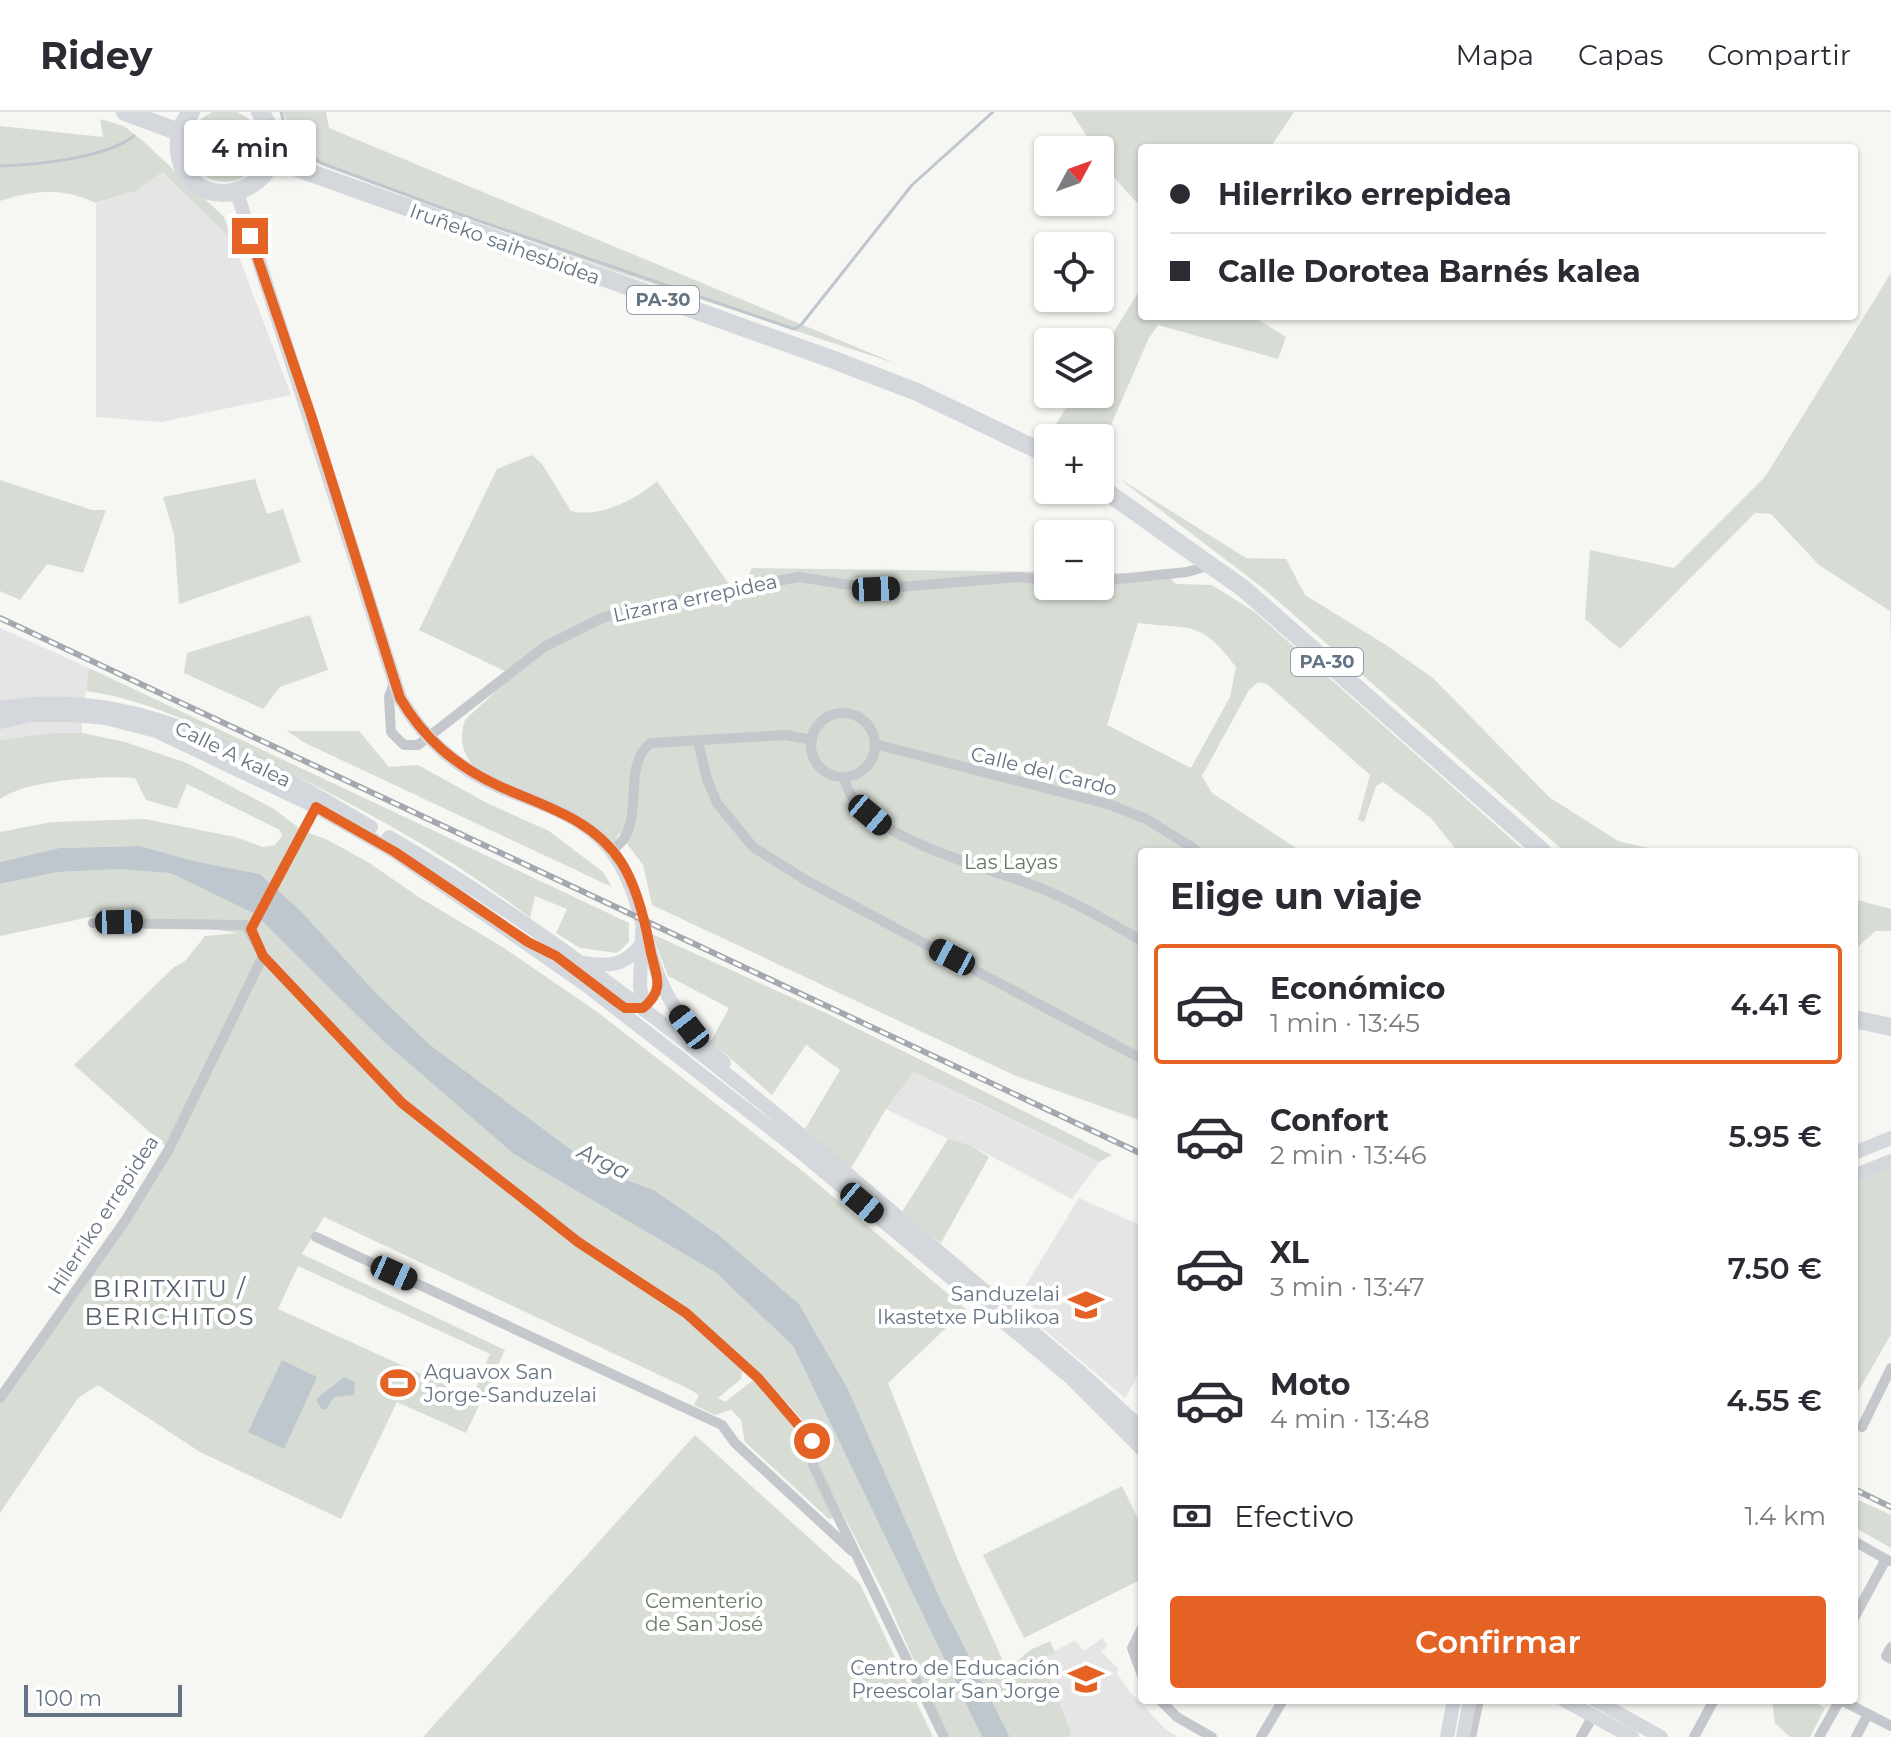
<!DOCTYPE html>
<html lang="es">
<meta charset="utf-8">
<style>
body{margin:0;font-family:Montserrat,sans-serif;background:#f2f2f3;color:#2b2b33;height:100vh;display:flex;flex-direction:column;font-size:30px;white-space:nowrap}
*{box-sizing:border-box;margin:0}
p{font-size:26px;color:#7c7c81}
.icon{flex:none;width:44px;height:44px;fill:none;stroke:currentColor;stroke-width:2;stroke-linecap:round;stroke-linejoin:round}
.map{position:relative;flex:1;overflow:hidden}
.drawer{position:absolute;left:1138px;top:736px;width:720px;height:856px;display:flex;flex-direction:column;background:#fff;border-radius:8px;box-shadow:0 2px 6px #0004}
.drawer>*{flex:none}
.hud{position:absolute;left:1138px;top:32px;width:720px;height:176px;border-radius:8px;box-shadow:0 2px 6px #0004;display:grid;align-content:center;height:176px;padding:0 32px;background:#fff}
.needle{width:52px;rotate:49deg}
.controls{position:absolute;left:1034px;top:24px;display:grid;gap:16px}
.controls a{display:grid;place-items:center;width:80px;height:80px;border-radius:8px;background:#fff;box-shadow:0 2px 6px #0004;font-size:40px}
.scale{position:absolute;left:24px;bottom:20px;width:158px;box-sizing:border-box;padding-left:8px;border:4px solid #657484;border-top:0;font-size:22px;line-height:28px;white-space:nowrap;color:#657484;-webkit-text-stroke:6px #fff;paint-order:stroke}
.end{position:absolute;width:36px;height:36px;margin:-18px;border:10px solid #e56225;background:#fff;box-shadow:0 0 0 4px #fff}
.from{border-radius:50%}
.bubble{position:absolute;height:56px;border-radius:8px;background:#fff;box-shadow:0 2px 6px #0004;font-size:26px;font-weight:600;line-height:56px;text-align:center}
.car{position:absolute;width:24px;height:48px;margin:-24px -12px;border-radius:10px;box-shadow:0 0 6px 2px #0007;background:linear-gradient(#222 24%,#8ab4d8 0 40%,#222 0 76%,#8ab4d8 0 86%,#222 0)}
.hud b{display:flex;align-items:center;gap:28px;height:76px;font-size:30px}
.hud b+b{border-top:2px solid #e1e1e2}
.hud i{width:20px;height:20px;background:#2b2b33}
ul{padding:0;list-style:none}
li{display:flex;align-items:center;gap:24px;height:120px;margin:0 16px 12px;padding:0 16px;border:4px solid transparent;border-radius:8px}
li div{flex:1}
li b{display:block;font-size:30px}
li em{font-style:normal;font-weight:600}
li.on{border-color:#e56225}
li>.icon{width:72px;height:72px;stroke-width:1.5}
h2{padding:0 32px;font-size:36px;line-height:96px}
.pay{display:flex;align-items:center;gap:20px;height:88px;padding:0 32px;font-size:30px}
.pay p{margin-inline-start:auto}
.button{display:flex;gap:16px;margin-top:auto;padding:16px 32px}
.button a{flex:1;height:92px;border-radius:8px;background:#e56225;color:#fff;font-size:32px;font-weight:600;line-height:92px;text-align:center}
header{display:flex;align-items:center;gap:48px;box-sizing:border-box;height:112px;padding:0 40px;background:#fff;border-bottom:2px solid #e1e1e2}
header strong{font-size:38px}
nav{display:flex;gap:44px;margin-inline-start:auto;font-size:28px}
.map>svg:first-child{display:block}
.built{fill:#e4e5e4}
.green{fill:#d7ddd4;fill-rule:evenodd}
.water{fill:#bec7cd}
.lines{fill:none;stroke-linecap:round;stroke-linejoin:round}
.stream{stroke:#bec7cd;stroke-width:3}
.street{stroke:#c4c7cb;stroke-width:10}
.secondary{stroke:#d4d8dc;stroke-width:14}
.highway{stroke:#d4d8dc;stroke-width:18}
.rail-casing{stroke:#a2a8ae;stroke-width:6}
.rail{stroke:#fff;stroke-width:3;stroke-dasharray:9;stroke-linecap:butt}
.route{stroke:#e56225;stroke-width:10}
.labels{text-anchor:middle;stroke-width:8;stroke-linejoin:round;paint-order:stroke}
.shield{fill:#fff;stroke:#939ea9;stroke-width:2}
.shield-label{font-size:18px;font-weight:bold;fill:#657484}
.street-label{font-size:20px;fill:#657484;stroke:#fff}
.park-label{font-size:20px;fill:#677b64;stroke:#fff}
.poi-label{font-size:20px;fill:#657484;stroke:#fff;text-anchor:end}
.water-label{font-size:22px;font-style:italic;fill:#617581;stroke:#fff}
.quarter-label{font-size:24px;letter-spacing:2px;fill:#535d69;stroke:#fff}
</style>
<header>
<strong>Ridey</strong>
<nav><a>Mapa</a><a>Capas</a><a>Compartir</a></nav>
</header>
<div class="map">
<svg width="1891" height="1625" viewBox="0 0 1891 1625">
<rect width="100%" height="100%" fill="#f6f6f3"/>
<!-- built -->
<g class="built">
<polygon points="161,60 233,129 291,283 161,310 96,305 96,92 136,79"/>
<polygon points="0,516 89,556 82,604 82,649 0,663"/>
<polygon points="914,960 976,991 1099,1050 1072,1087 970,1033 948,1027 886,997"/>
<polygon points="1079,1086 1142,1114 1142,1256 1125,1286 1035,1210 1041,1200 1018,1186"/>
<polygon points="1102,1526 1108,1534 1101,1539 1119,1558 1116,1560 1130,1580 1165,1617 1178,1625 1067,1625 1072,1621 1042,1546 1075,1528 1084,1539"/>
</g>
<!-- green -->
<g class="green">
<circle cx="225" cy="34" r="36"/>
<path d="M282 0H326L329 16 897 252 614 159 309 48C286 27 296 23 282 0Z"/>
<path d="M1071 0H1294L1270 36H1142V95C1112 69 1093 32 1071 0Z"/>
<path d="M100 7 124 14 144 30 224 105 233 129 162 60 136 79 96 91C60 75 37 78 0 89V14L103 25Z"/>
<polygon points="1891,161 1891,535 1890,499 1819,453 1771,402 1755,401 1620,537 1585,507 1590,438 1674,456 1765,365"/>
<polygon points="1142,168 1142,204 1252,204 1286,225 1278,247 1158,213 1149,226 1100,338 1100,326 1047,326 1075,282 1100,282 1100,242 1138,181"/>
<path d="M532 343 542 352 571 399C601 406 635 388 657 369L731 475 743 473 752 456 1048 460V474H1100V461L1166 462 1176 472 1212 473 1256 501 1526 740H1458L1431 706 1383 670 1376 674 1364 710 1358 708 1370 663 1267 572 1258 570 1249 578 1202 664 1212 681 1302 740H1142V1009L1016 964 652 793 643 753 619 721 612 739C596 727 581 710 563 700 529 680 445 668 465 608L513 563 419 518 497 357ZM1138 511C1192 518 1200 507 1236 555L1230 585 1191 656 1107 613Z"/>
<polygon points="1117,365 1246,446 1286,447 1305,483 1386,533 1433,566 1549,685 1618,729 1665,740 1565,740 1263,476"/>
<polygon points="255,367 267,402 283,397 301,450 179,492 174,422 163,385"/>
<polygon points="0,368 92,398 106,398 83,461 47,452 20,488 0,479"/>
<polygon points="310,503 328,558 280,575 263,597 184,561 187,541"/>
<path d="M89 556 629 811V830L617 841 580 836 556 821 567 797 535 784 530 806C455 747 373 703 289 660 225 626 158 589 86 579Z"/>
<polygon points="287,619 359,619 389,655 418,653 485,690 549,719 603,760 612,775 305,631"/>
<path d="M54 621H82L125 630 187 651 274 697 303 719 326 727 371 752 420 786 501 834 596 899 800 1057 966 1197 888 1271 957 1446 1007 1558 1030 1538 1050 1529 1055 1540 1042 1546 1072 1622 1067 1625H1010L941 1489 848 1277 799 1192 719 1123 654 1078 597 1057 429 932 375 880 300 798 260 762 194 749 140 734 59 736 0 750V720L51 710 145 707 235 725 263 735 275 733 282 724 280 718 187 672 177 697 146 688 135 666C104 663 26 668 0 687V628Z"/>
<path d="M119 756 170 761 255 802 383 929 514 1041 715 1160 793 1234 982 1625H948L882 1477 816 1351C817 1345 819 1338 817 1332 813 1314 760 1259 743 1257L741 1267 718 1286 725 1290 752 1269 755 1270 808 1328 834 1406 829 1407 745 1330 741 1308 731 1298 715 1303 694 1293 699 1283 689 1277 324 1105 302 1142 505 1238 466 1321 397 1290 341 1407 200 1340 98 1273 78 1286 0 1401V1286L169 1037 74 953 174 855 185 849 205 824 239 821 104 802 0 824V772L58 760ZM298 1154 490 1242 472 1285 278 1197Z"/>
<polygon points="1854,787 1891,797 1891,819 1876,819 1854,838"/>
<polygon points="652,822 828,902 1112,1043 1099,1050 914,960 886,997 850,1058 805,1017 840,958 806,933 772,983 711,929 729,896 668,864"/>
<polygon points="948,1027 970,1033 989,1045 941,1131 900,1103"/>
<polygon points="1891,1056 1891,1222 1854,1287 1854,1072"/>
<polygon points="695,1323 860,1472 933,1625 423,1625"/>
<polygon points="1122,1374 1142,1415 1142,1467 1024,1526 983,1443"/>
<polygon points="1854,1386 1891,1403 1891,1436 1854,1415"/>
<polygon points="1772,1588 1812,1588 1825,1596 1810,1625 1790,1625 1775,1611"/>
</g>
<!-- water -->
<g class="water">
<polygon points="140,734 194,749 260,762 300,798 375,880 429,932 597,1057 654,1078 719,1123 799,1192 848,1277 941,1489 1010,1625 982,1625 793,1234 715,1160 514,1042 383,929 255,802 170,761 119,757 58,760 0,772 0,750 59,736"/>
<polygon points="282,1248 317,1265 284,1337 248,1320"/>
<polygon points="344,1265 355,1270 354,1283 334,1285 326,1297 321,1297 316,1287"/>
</g>
<g class="lines">
<!-- stream -->
<g class="stream">
<polyline points="281,0 285,16 296,33 321,51 447,98 794,217 801,213 912,73 993,0"/>
<path d="M0 54C35 53 106 46 134 24"/>
</g>
<!-- street -->
<g class="street">
<polyline points="1100,469 1187,460 1211,453"/>
<polyline points="394,571 389,585 391,620 404,633 418,633 544,535 602,506 639,495 799,465 876,477 1018,465 1048,468"/>
<circle cx="843" cy="633" r="32"/>
<polyline points="698,630 707,667 717,691 753,735 809,770 1142,947"/>
<polyline points="875,632 1111,693 1146,707 1195,737 1193,740"/>
<path d="M844 665C855 727 993 755 1045 778 1078 792 1110 810 1142 829"/>
<path d="M612 739C616 735 622 730 625 725 641 698 624 650 651 631L786 623 812 628"/>
<polyline points="93,811 246,813 263,844 402,991 578,1130 686,1201 758,1266 812,1329 813,1353 944,1625"/>
<polyline points="251,817 316,695"/>
<polyline points="316,1125 722,1313 735,1331 852,1439"/>
<polyline points="0,1286 125,1109 169,1037 263,844"/>
<polyline points="1862,1315 1891,1256"/>
<polyline points="1854,1429 1889,1449"/>
<polyline points="1854,1506 1886,1447"/>
<polyline points="1142,1516 1132,1536 1142,1563"/>
<polyline points="1891,1535 1886,1544 1891,1547"/>
<polyline points="1160,1588 1177,1605 1212,1625"/>
<polyline points="1841,1588 1891,1614"/>
<polyline points="1261,1625 1283,1588"/>
<polyline points="1471,1625 1479,1588"/>
<polyline points="1581,1625 1593,1604"/>
<polyline points="1694,1625 1714,1588"/>
<polyline points="1819,1625 1840,1588"/>
<polyline points="1856,1625 1868,1602"/>
</g>
<!-- secondary -->
<g class="secondary">
<path d="M237 81 400 586C424 627 455 654 498 674 535 690 576 700 605 731 641 771 640 823 661 870 675 902 699 928 724 951"/>
<path d="M0 596C142 572 253 647 371 715"/>
<polyline points="0,610 32,603 74,603 106,606 156,619 316,695 395,740 586,873 792,1033 1072,1267 1142,1337"/>
<path d="M389 725C640 871 856 1072 1078 1258L1142 1317"/>
<polyline points="642,819 640,874 644,898"/>
<path d="M583 851C607 855 625 854 640 834"/>
<polyline points="1854,1041 1891,1026"/>
<polyline points="1854,1064 1891,1049"/>
<polyline points="1564,1588 1632,1625"/>
<polyline points="1595,1588 1661,1625"/>
<polyline points="1447,1625 1454,1588"/>
<polyline points="1463,1625 1470,1588"/>
</g>
<!-- highway -->
<g class="highway">
<polyline points="125,0 179,20"/>
<path d="M191 0C180 14 176 29 180 46 197 116 312 70 260 0"/>
<polyline points="272,47 834,248 917,280 1048,343"/>
<polyline points="1100,375 1244,477 1543,740"/>
<polyline points="1854,907 1891,915"/>
</g>
<!-- rail casing -->
<g class="rail-casing">
<g id="rail">
<polyline points="0,506 1142,1042"/>
<polyline points="1854,1377 1891,1395"/>
</g>
</g>
<!-- rail -->
<use href="#rail" class="rail"/>
</g>
<g class="lines">
<!-- route -->
<path class="route" d="M250 124 311 303 400 586C424 627 456 654 499 674 543 694 592 706 621 750 636 773 645 809 650 836 655 863 667 876 643 896H625L618 891 556 844 528 830 395 740 316 695 251 817 263 844 402 991 578 1130 686 1201 758 1266 812 1329"/>
</g>
<!-- icons -->
<defs>
<g id="school-bare" transform="scale(2.76)"><path d="M0-5L7-2L0 1L-7-2ZM-4 1L0 2.5L4 1V4Q0 6-4 4Z" fill="#e56225" stroke="#fff" stroke-width="2.5" paint-order="stroke"/></g>
<g id="stadium-bare" transform="scale(2.76)"><path d="M0-5a6.5 5 0 1 0 0 10a6.5 5 0 1 0 0-10ZM-3.5-1.8h7v3.6h-7Z" fill="#e56225" stroke="#fff" stroke-width="2.5" paint-order="stroke"/></g>
</defs>
<g fill-rule="evenodd">
<use href="#school-bare" x="1086" y="1193"/>
<use href="#stadium-bare" x="398" y="1271"/>
<use href="#school-bare" x="1086" y="1567"/>
</g>
<g class="labels">
<!-- shield labels -->
<g class="shield">
<rect x="627" y="174" width="72" height="28" rx="6"/>
<rect x="1291" y="536" width="72" height="28" rx="6"/>
</g>
<g class="shield-label">
<text x="663" y="194">PA-30</text>
<text x="1327" y="556">PA-30</text>
</g>
<!-- street labels -->
<g class="street-label">
<text transform="translate(505 132) rotate(20)" y="7">Iruñeko saihesbidea</text>
<text transform="translate(695 486) rotate(-12)" y="7">Lizarra errepidea</text>
<text transform="translate(233 642) rotate(26)" y="7">Calle A kalea</text>
<text transform="translate(1044 659) rotate(14)" y="7">Calle del Cardo</text>
<text transform="translate(103 1103) rotate(-57)" y="7">Hilerriko errepidea</text>
</g>
<!-- park labels -->
<g class="park-label">
<text x="1011" y="757">Las Layas</text>
<text x="704" y="1496">Cementerio<tspan x="704" dy="23">de San José</tspan></text>
</g>
<!-- poi labels -->
<g class="poi-label">
<text x="1060" y="1189">Sanduzelai<tspan x="1060" dy="23">Ikastetxe Publikoa</tspan></text>
<text x="424" y="1267" text-anchor="start">Aquavox San<tspan x="424" dy="23">Jorge-Sanduzelai</tspan></text>
<text x="1060" y="1563">Centro de Educación<tspan x="1060" dy="23">Preescolar San Jorge</tspan></text>
</g>
<!-- water labels -->
<g class="water-label">
<text transform="translate(604 1049) rotate(26)" y="8">Arga</text>
</g>
<!-- quarter labels -->
<g class="quarter-label">
<text x="170" y="1185">BIRITXITU /<tspan x="170" dy="28">BERICHITOS</tspan></text>
</g>
</g>
</svg>
<div class="controls">
<a><svg class="needle" viewBox="-14 -14 28 28"><path d="M0-13l5 13h-10z" fill="#e53935"/><path d="M0 13l5-13h-10z" fill="#7c7c81"/></svg></a>
<a><svg class="icon" aria-label="locate" viewBox="0 0 24 24"><circle cx="12" cy="12" r="6"/><path d="M12 2v4M12 18v4M2 12h4M18 12h4"/></svg></a>
<a><svg class="icon" aria-label="layers" viewBox="0 0 24 24"><path d="M12 4l9 5-9 5-9-5zM3 14l9 5 9-5"/></svg></a>
<a>+</a>
<a>−</a>
</div>
<div class="scale">100 m</div>
<i class="end from" style="left:812px;top:1329px"></i>
<i class="end" style="left:250px;top:124px"></i>
<div class="bubble" style="left:184px;top:8px;width:132px">4 min</div>
<i class="car" style="left:876px;top:477px;rotate:88deg"></i>
<i class="car" style="left:870px;top:703px;rotate:130deg"></i>
<i class="car" style="left:119px;top:810px;rotate:89deg"></i>
<i class="car" style="left:952px;top:845px;rotate:298deg"></i>
<i class="car" style="left:689px;top:915px;rotate:322deg"></i>
<i class="car" style="left:862px;top:1091px;rotate:130deg"></i>
<i class="car" style="left:394px;top:1161px;rotate:114deg"></i>
<div class="hud">
<b><i class="from"></i>Hilerriko errepidea</b>
<b><i></i>Calle Dorotea Barnés kalea</b>
</div>
<section class="drawer">
<h2>Elige un viaje</h2>
<ul>
<li class="on"><svg class="icon" aria-label="car" viewBox="0 0 24 24"><path d="M5 17H2v-5l4-1 3-4h7l3 4 3 1v5h-3M9 17h6M6 11h13"/><circle cx="7" cy="17" r="2"/><circle cx="17" cy="17" r="2"/></svg><div><b>Económico</b><p>1 min · 13:45</p></div><em>4.41 €</em></li>
<li><svg class="icon" aria-label="car" viewBox="0 0 24 24"><path d="M5 17H2v-5l4-1 3-4h7l3 4 3 1v5h-3M9 17h6M6 11h13"/><circle cx="7" cy="17" r="2"/><circle cx="17" cy="17" r="2"/></svg><div><b>Confort</b><p>2 min · 13:46</p></div><em>5.95 €</em></li>
<li><svg class="icon" aria-label="car" viewBox="0 0 24 24"><path d="M5 17H2v-5l4-1 3-4h7l3 4 3 1v5h-3M9 17h6M6 11h13"/><circle cx="7" cy="17" r="2"/><circle cx="17" cy="17" r="2"/></svg><div><b>XL</b><p>3 min · 13:47</p></div><em>7.50 €</em></li>
<li><svg class="icon" aria-label="car" viewBox="0 0 24 24"><path d="M5 17H2v-5l4-1 3-4h7l3 4 3 1v5h-3M9 17h6M6 11h13"/><circle cx="7" cy="17" r="2"/><circle cx="17" cy="17" r="2"/></svg><div><b>Moto</b><p>4 min · 13:48</p></div><em>4.55 €</em></li>
</ul>
<div class="pay"><svg class="icon" aria-label="cash" viewBox="0 0 24 24"><path d="M3 7h18v10H3z"/><circle cx="12" cy="12" r="2"/></svg>Efectivo<p>1.4 km</p></div>
<div class="button"><a>Confirmar</a></div>
</section>
</div>
